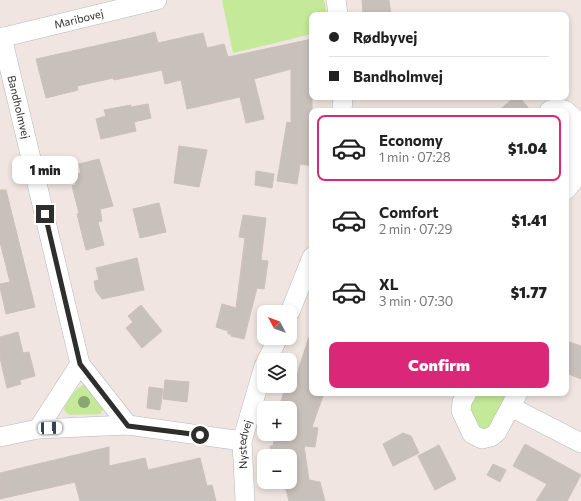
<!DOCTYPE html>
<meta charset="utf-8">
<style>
body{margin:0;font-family:Commissioner,sans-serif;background:#f2f2f2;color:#222;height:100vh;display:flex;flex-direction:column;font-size:15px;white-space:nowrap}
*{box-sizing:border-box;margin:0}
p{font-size:13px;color:#767676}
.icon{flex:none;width:22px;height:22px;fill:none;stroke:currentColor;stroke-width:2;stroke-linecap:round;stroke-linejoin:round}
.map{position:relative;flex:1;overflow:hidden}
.details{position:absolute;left:309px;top:108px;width:260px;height:288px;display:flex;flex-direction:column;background:#fff;border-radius:8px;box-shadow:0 2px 6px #0003}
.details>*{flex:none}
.hud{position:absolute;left:309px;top:12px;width:260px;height:88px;border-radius:8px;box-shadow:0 2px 6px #0003;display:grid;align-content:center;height:88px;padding:0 20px;background:#fff}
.needle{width:26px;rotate:311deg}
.fabs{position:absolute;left:257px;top:305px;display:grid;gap:8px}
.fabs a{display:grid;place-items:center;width:40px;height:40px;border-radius:8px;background:#fff;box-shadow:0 2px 6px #0003;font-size:20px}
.end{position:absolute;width:18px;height:18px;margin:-9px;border:5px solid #2e2e2e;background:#fff;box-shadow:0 0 0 2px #fff}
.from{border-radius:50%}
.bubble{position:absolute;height:28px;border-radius:8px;background:#fff;box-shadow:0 2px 6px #0003;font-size:13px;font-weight:800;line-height:28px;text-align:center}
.car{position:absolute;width:12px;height:24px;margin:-12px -6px;border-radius:5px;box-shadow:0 0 3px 1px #0007;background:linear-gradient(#fff 24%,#345 0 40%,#fff 0 76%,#345 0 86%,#fff 0)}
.hud b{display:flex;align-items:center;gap:14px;height:38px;font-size:15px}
.hud b+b{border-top:1px solid #e0e0e0}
.hud i{width:10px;height:10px;background:#222}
ul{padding:7px 0 0;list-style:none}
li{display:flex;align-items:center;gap:12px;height:66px;margin:0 8px 6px;padding:0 12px;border:2px solid transparent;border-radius:8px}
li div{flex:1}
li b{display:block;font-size:15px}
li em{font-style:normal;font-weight:800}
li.on{border-color:#db2777}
li>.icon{width:36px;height:36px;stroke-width:1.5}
.cta{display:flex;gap:8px;margin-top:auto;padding:8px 20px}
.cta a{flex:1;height:46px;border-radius:8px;background:#db2777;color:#fff;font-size:16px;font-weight:800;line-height:46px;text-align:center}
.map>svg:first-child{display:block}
.green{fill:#c4e999}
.building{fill:#c8c1bb;stroke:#ccc1b8}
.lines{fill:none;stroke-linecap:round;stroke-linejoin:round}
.minor-casing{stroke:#b3b8c2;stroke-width:20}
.minor{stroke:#fff;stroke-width:19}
.tree{fill:#8ca671}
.route{stroke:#2e2e2e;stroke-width:5}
.labels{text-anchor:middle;stroke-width:3.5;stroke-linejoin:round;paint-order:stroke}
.street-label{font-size:11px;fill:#2e2e2e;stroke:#fff}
</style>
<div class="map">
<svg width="581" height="501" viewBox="0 0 581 501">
<rect width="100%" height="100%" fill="#f0e5e0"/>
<!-- green -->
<g class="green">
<polygon points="222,0 324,0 327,15 312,15 312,34 233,53"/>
<path d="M83 385 86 386 103 407V410L100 414 71 415 68 414 64 410C65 402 75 389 83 385Z"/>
<polygon points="474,393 512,393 491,429 480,429 468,409"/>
</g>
<!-- building -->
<g class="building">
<polygon points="362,0 389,0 391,15 363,15"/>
<polygon points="155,32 158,43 203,33 207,48 224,44 228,57 312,39 312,166 300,164 297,184 277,181 287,122 291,123 291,69 254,79 264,119 246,123 240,97 187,109 181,80 165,84 162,70 114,80 113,78 77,86 78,90 46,98 36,59 131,38"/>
<polygon points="515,97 519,97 531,111 498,111"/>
<polygon points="148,104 151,118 134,122 136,131 101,139 96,119 106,116 104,110 131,105 131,107"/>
<polygon points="179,146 207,150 199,187 174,183"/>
<polygon points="99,159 113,206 100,209 102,221 98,222 104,245 86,250 77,214 79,213 72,186 76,185 74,175 81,173 79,164"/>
<polygon points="256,171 274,174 272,188 255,185"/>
<polygon points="0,190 6,190 35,307 6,314 0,287 0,284 10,282 0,242"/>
<polygon points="159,203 166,232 140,238 133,209"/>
<polygon points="243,215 266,218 261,260 268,261 264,289 257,288 244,339 231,336 231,334 228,334 228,331 216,327 222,304 236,308 245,238 239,237"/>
<polygon points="137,258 144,290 102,299 96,291 94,281 99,280 96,268"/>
<polygon points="141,305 162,331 142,348 126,328 133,322 128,316"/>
<polygon points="18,332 23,353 29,352 35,376 20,380 21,384 7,388 0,358 0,337"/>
<polygon points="309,337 312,338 312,393 324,393 312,427 318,428 315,447 304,446 309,480 320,482 325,501 289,501 286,489 284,489 283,482 290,482 290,456 272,456 270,446 273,446 275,434 290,434 290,408 279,407 286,386 293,386"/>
<polygon points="569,342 581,346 581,379 566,373 566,349"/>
<polygon points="165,380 189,382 187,402 163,399"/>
<polygon points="149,387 163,389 160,410 147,408"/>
<polygon points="403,433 411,436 419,453 393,466 383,444"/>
<polygon points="525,444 581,475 567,501 536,501 547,484 513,466"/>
<polygon points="439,445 456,479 435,490 418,456"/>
<polygon points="109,447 109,466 145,458 148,470 200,458 207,486 212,485 216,501 80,501 75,482 0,499 0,473"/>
<polygon points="493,464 506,470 500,482 487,475"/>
</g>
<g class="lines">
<!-- minor casing -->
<g class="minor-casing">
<g id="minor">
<polyline points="336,0 338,15"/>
<path id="s1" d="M2 37 80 364 128 425"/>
<path id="s2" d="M0 38 157 0"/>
<polyline points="342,111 343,97"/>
<path d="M549 111C553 108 561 108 566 111"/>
<polyline points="566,111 574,118 572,183 566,190"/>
<polyline points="290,312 312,257"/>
<polyline points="267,360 278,338"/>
<polyline points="467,393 462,402 461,411 472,434 482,439 491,437 497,432 518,393"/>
<polyline points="511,407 581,443"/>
<polyline points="38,429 80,364"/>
<polyline points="0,437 38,429 128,425 242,441"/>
<path id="s3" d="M245 501 242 441 264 366"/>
</g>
</g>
<!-- minor -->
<use href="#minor" class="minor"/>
</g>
<!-- trees -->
<circle class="tree" cx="84" cy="402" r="6"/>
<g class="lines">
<!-- route -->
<polyline class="route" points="45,214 80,364 128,426 200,435"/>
</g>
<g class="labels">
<!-- street labels -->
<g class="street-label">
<text dy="4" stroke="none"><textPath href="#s2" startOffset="81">Maribovej</textPath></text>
<text dy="4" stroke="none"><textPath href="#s1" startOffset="72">Bandholmvej</textPath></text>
<text dy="4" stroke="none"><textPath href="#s3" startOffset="57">Nystedvej</textPath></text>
</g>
</g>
</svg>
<div class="fabs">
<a><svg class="needle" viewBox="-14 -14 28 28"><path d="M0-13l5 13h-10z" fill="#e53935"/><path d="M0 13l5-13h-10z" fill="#767676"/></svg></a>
<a><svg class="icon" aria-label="layers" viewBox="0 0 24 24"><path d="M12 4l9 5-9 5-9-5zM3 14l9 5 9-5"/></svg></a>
<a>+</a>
<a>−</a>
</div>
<i class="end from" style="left:200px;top:435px"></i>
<i class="end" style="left:45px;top:214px"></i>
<div class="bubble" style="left:12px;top:156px;width:66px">1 min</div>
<i class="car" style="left:50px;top:428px;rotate:88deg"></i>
<div class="hud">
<b><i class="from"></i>Rødbyvej</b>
<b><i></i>Bandholmvej</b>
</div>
<section class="details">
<ul>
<li class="on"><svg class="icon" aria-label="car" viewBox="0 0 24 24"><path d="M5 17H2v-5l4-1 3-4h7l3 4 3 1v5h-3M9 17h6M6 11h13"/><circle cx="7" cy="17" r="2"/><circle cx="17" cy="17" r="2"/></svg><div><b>Economy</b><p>1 min · 07:28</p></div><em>$1.04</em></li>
<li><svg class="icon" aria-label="car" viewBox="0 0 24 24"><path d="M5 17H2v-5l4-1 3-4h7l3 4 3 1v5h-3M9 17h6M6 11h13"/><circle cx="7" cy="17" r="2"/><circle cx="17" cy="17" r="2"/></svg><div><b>Comfort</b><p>2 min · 07:29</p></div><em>$1.41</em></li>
<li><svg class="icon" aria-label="car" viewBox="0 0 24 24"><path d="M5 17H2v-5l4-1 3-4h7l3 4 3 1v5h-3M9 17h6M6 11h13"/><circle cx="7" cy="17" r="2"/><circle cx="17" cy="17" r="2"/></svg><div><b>XL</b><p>3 min · 07:30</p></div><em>$1.77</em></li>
</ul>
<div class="cta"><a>Confirm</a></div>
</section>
</div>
